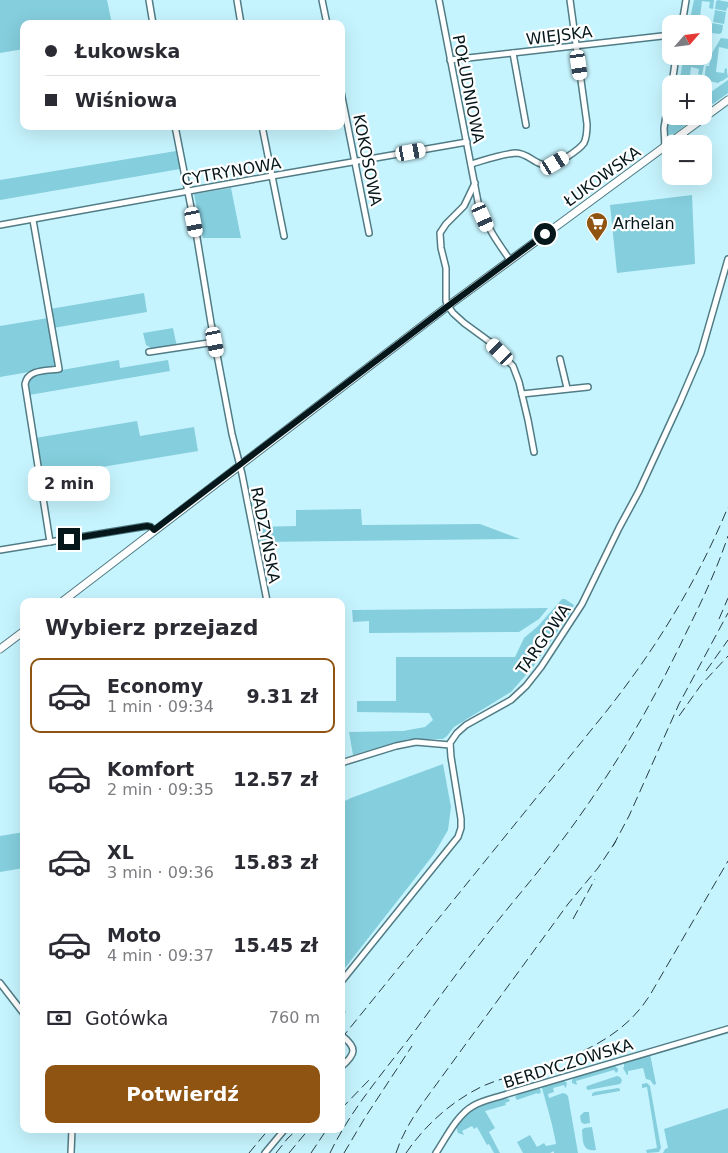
<!DOCTYPE html>
<html lang="pl">
<meta charset="utf-8">
<style>
body{margin:0;font-family:"DejaVu Sans",sans-serif;background:#f7f7f7;color:#2b2b33;height:100vh;display:flex;flex-direction:column;font-size:19px;white-space:nowrap}
*{box-sizing:border-box;margin:0}
p{font-size:16px;color:#7c7c81}
.icon{flex:none;width:28px;height:28px;fill:none;stroke:currentColor;stroke-width:2;stroke-linecap:round;stroke-linejoin:round}
.map{position:relative;flex:1;overflow:hidden}
.panel{position:absolute;left:20px;top:598px;width:325px;height:535px;display:flex;flex-direction:column;background:#fff;border-radius:10px;box-shadow:0 5px 20px #0002}
.panel>*{flex:none}
.top-card{position:absolute;left:20px;top:20px;width:325px;height:110px;border-radius:10px;box-shadow:0 5px 20px #0002;display:grid;align-content:center;height:110px;padding:0 25px;background:#fff}
.needle{width:32px;rotate:62deg}
.controls{position:absolute;left:662px;top:15px;display:grid;gap:10px}
.controls a{display:grid;place-items:center;width:50px;height:50px;border-radius:10px;background:#fff;box-shadow:0 5px 20px #0002;font-size:25px}
.end{position:absolute;width:22px;height:22px;margin:-11px;border:6px solid #06171b;background:#fff;box-shadow:0 0 0 2px #fff}
.from{border-radius:50%}
.bubble{position:absolute;height:35px;border-radius:10px;background:#fff;box-shadow:0 5px 20px #0002;font-size:16px;font-weight:800;line-height:35px;text-align:center}
.car{position:absolute;width:15px;height:30px;margin:-15px -8px;border-radius:6px;box-shadow:0 0 4px 1px #0007;background:linear-gradient(#fff 24%,#345 0 40%,#fff 0 76%,#345 0 86%,#fff 0)}
.top-card b{display:flex;align-items:center;gap:18px;height:48px;font-size:19px}
.top-card b+b{border-top:1px solid #e1e1e2}
.top-card i{width:12px;height:12px;background:#2b2b33}
ul{padding:0;list-style:none}
li{display:flex;align-items:center;gap:15px;height:75px;margin:0 10px 8px;padding:0 15px;border:2px solid transparent;border-radius:10px}
li div{flex:1}
li b{display:block;font-size:19px}
li em{font-style:normal;font-weight:800}
li.current{border-color:#8f5411}
li>.icon{width:45px;height:45px;stroke-width:1.5}
h2{padding:0 25px;font-size:22px;line-height:60px}
.pay{display:flex;align-items:center;gap:12px;height:55px;padding:0 25px;font-size:19px}
.pay p{margin-inline-start:auto}
.primary-button{display:flex;gap:10px;margin-top:auto;padding:10px 25px}
.primary-button a{flex:1;height:58px;border-radius:10px;background:#8f5411;color:#fff;font-size:20px;font-weight:800;line-height:58px;text-align:center}
.map>svg:first-child{display:block}
.green{fill:#85cedd}
.lines{fill:none;stroke-linecap:round;stroke-linejoin:round}
.stream{stroke:#45808c;stroke-width:1}
.street-casing{stroke:#517c85;stroke-width:8}
.secondary-casing{stroke:#517c85;stroke-width:9}
.street{stroke:#fff;stroke-width:5}
.secondary{stroke:#fff;stroke-width:7}
.rail{stroke:#283e43;stroke-width:1;stroke-dasharray:10 5;stroke-linecap:butt}
.route{stroke:#06171b;stroke-width:6}
.labels{text-anchor:middle;stroke-width:4.5;stroke-linejoin:round;paint-order:stroke}
.street-label{font-size:16px;fill:#06171b;stroke:#fff}
.poi-label{font-size:16px;fill:#06171b;stroke:#fff;text-anchor:start}
</style>
<div class="map">
<svg width="728" height="1153" viewBox="0 0 728 1153">
<rect width="100%" height="100%" fill="#c6f4fe"/>
<!-- green -->
<g class="green">
<polygon points="0,0 107,0 112,24 24,24 24,49 0,53"/>
<polygon points="694,0 714,0 713,9 709,8 710,2 702,1 699,24 689,24"/>
<polygon points="718,0 728,2 728,7 727,8 726,11 715,9 716,1"/>
<polygon points="715,10 726,12 724,24 713,22"/>
<polygon points="712,23 723,25 722,32 720,34 711,33"/>
<polygon points="721,38 728,39 728,54 728,49 719,47 716,72 724,73 725,68 727,69 727,72 728,77 722,81 721,81 718,83 704,80 706,66 709,66 712,53"/>
<polygon points="683,61 704,65 702,75 698,74 699,69 691,67 689,84 679,84"/>
<polygon points="728,80 728,93 713,104 704,97"/>
<polygon points="671,104 672,116 670,125 672,125 673,116 698,116 674,134 668,135 668,133 666,133"/>
<polygon points="176,151 180,169 0,200 0,180"/>
<polygon points="231,188 241,238 203,238 194,194"/>
<polygon points="692,195 695,264 617,273 610,205"/>
<polygon points="144,293 147,312 53,328 50,309"/>
<polygon points="48,318 56,361 54,366 52,368 0,377 0,326"/>
<polygon points="173,328 177,347 153,349 146,345 143,333"/>
<polygon points="119,360 120,368 168,360 170,371 29,395 27,382 33,375"/>
<polygon points="137,421 140,436 194,427 198,451 42,477 35,438"/>
<polygon points="361,509 362,525 480,524 520,539 258,542 255,527 296,526 296,510"/>
<polygon points="562,599 565,599 574,605 570,613 533,667 511,692 454,727 447,736 443,739 409,739 353,755 349,732 403,731 425,727 433,720 429,713 357,712 357,701 396,701 396,657 515,657 524,638 538,626"/>
<polygon points="548,608 539,619 519,632 369,633 369,621 353,622 352,610"/>
<polygon points="443,764 451,807 448,830 434,854 341,973 341,803 351,798"/>
<polygon points="24,832 24,868 0,872 0,836"/>
<polygon points="650,1054 656,1084 654,1085 650,1080 646,1079 643,1068 628,1071 628,1075 627,1075 623,1068 624,1067 624,1063 625,1062"/>
<polygon points="614,1065 618,1069 618,1071 616,1073 614,1070 576,1081 577,1085 572,1083 572,1080 574,1077"/>
<polygon points="617,1076 620,1077 622,1080 621,1083 620,1084 588,1090 586,1088 587,1086"/>
<path d="M563 1080 567 1083 566 1087 565 1088 564 1085 553 1088 554 1092 548 1094 549 1098 563 1093 566 1094 568 1096 578 1153H554V1151L550 1153H523L517 1142 530 1135 537 1147 544 1143 546 1146 556 1144C553 1125 547 1107 542 1088L544 1086Z"/>
<polygon points="647,1083 650,1086 661,1148 659,1152 647,1153 646,1150 657,1148 647,1087 642,1088 642,1084"/>
<polygon points="537,1088 540,1089 541,1093 537,1094 537,1093 517,1100 515,1097 518,1094"/>
<polygon points="618,1088 620,1089 620,1091 592,1096 592,1094 594,1092"/>
<path d="M504 1098 509 1099 510 1101 505 1103 506 1105 485 1111 495 1128 489 1132 500 1153H494L489 1144 487 1145 477 1127 474 1129 472 1126 462 1131 464 1135 458 1133 456 1127C469 1107 484 1104 504 1098Z"/>
<polygon points="728,1108 728,1153 663,1153 665,1149 668,1148 664,1129"/>
<polygon points="584,1112 589,1112 590,1123 584,1124 581,1122 580,1116"/>
<path d="M592 1127 596 1150C582 1152 583 1141 582 1130L584 1128Z"/>
</g>
<g class="lines">
<!-- stream -->
<polyline class="stream" points="341,1019 345,1012"/>
<!-- street casing -->
<g class="street-casing">
<g id="street">
<polyline points="149,0 153,24"/>
<polyline points="237,0 241,24"/>
<polyline points="322,0 327,24"/>
<path d="M439 0 479 207C487 227 498 243 510 260"/>
<polyline points="682,24 686,0"/>
<polyline points="513,53 526,125"/>
<polyline points="450,60 671,35"/>
<polyline points="672,84 676,56"/>
<polyline points="341,92 369,233"/>
<polyline points="175,126 197,238 211,323 232,434 242,474 267,601"/>
<polyline points="262,126 284,236"/>
<polyline points="665,147 664,128 671,85"/>
<path d="M471 164C485 160 501 154 516 153 526 153 532 161 541 164 543 164 546 165 548 165 557 165 579 150 584 143 587 137 587 131 587 124L570 0"/>
<polyline points="475,183 464,206 446,224 440,233 441,248 446,268 446,301 448,306 453,313 464,323 490,342 513,366 519,382 528,420 534,452"/>
<path d="M33 220 59 369C46 371 28 369 25 384L50 542"/>
<polyline points="0,225 272,176 467,142"/>
<polyline points="149,352 215,342"/>
<polyline points="560,359 567,388"/>
<polyline points="522,394 588,387"/>
<polyline points="0,550 147,526 151,527 154,530"/>
<polyline points="341,763 396,746 416,742 450,745"/>
<polyline points="341,982 458,837 461,828 461,819 451,757 450,743 457,733 466,725 511,700 526,686 541,667 582,604 619,528 639,491 680,402 701,353 728,259"/>
<polyline points="0,983 24,1014"/>
<path d="M341 1035C358 1048 356 1054 341 1067"/>
<polyline points="71,1153 72,1129"/>
<polyline points="265,1153 285,1129"/>
<path d="M436 1153C446 1138 457 1115 473 1106 483 1100 496 1098 507 1094L728 1029"/>
</g>
</g>
<!-- secondary casing -->
<g class="secondary-casing">
<g id="secondary">
<polyline points="63,601 448,306 728,100"/>
<polyline points="0,649 24,631"/>
</g>
</g>
<!-- street -->
<use href="#street" class="street"/>
<!-- secondary -->
<use href="#secondary" class="secondary"/>
<!-- rail -->
<g class="rail">
<polyline points="719,619 728,598"/>
<polyline points="706,671 728,640"/>
<polyline points="679,716 701,685 728,656"/>
<polyline points="613,846 629,816 679,704 728,613"/>
<polyline points="573,919 595,879"/>
<path d="M341 1039 605 713C655 650 697 582 728 507"/>
<polyline points="341,1109 370,1079"/>
<polyline points="249,1153 269,1129"/>
<polyline points="276,1153 288,1138 298,1129"/>
<polyline points="289,1153 309,1129"/>
<polyline points="311,1153 327,1129"/>
<path d="M330 1153C354 1103 393 1062 425 1017 444 991 462 966 482 941 507 908 535 877 560 843 609 778 651 707 686 633 702 601 717 569 728 536"/>
<polyline points="344,1153 366,1116 412,1046"/>
<path d="M396 1153C402 1135 411 1120 422 1104L568 904 598 868 616 841"/>
<path d="M406 1153C426 1124 452 1101 483 1086 504 1077 527 1072 548 1065 589 1051 627 1032 650 995L728 861"/>
</g>
</g>
<g class="lines">
<!-- route -->
<polyline class="route" points="69,539 147,526 151,527 154,530 448,306 545,234"/>
</g>
<!-- icons -->
<defs>
<g id="supermarket-pin" transform="scale(1.125)"><path d="M0 17L-7.5 6A9.5 9.5 0 1 1 7.5 6Z" fill="#8f5411" stroke="#fff"/><path d="M-6-5.5h2.5l.6 2H6L4.5 2H-2.5L-4.4-4H-6ZM-1.5 3.2a1.3 1.3 0 1 0 .1 0ZM3 3.2a1.3 1.3 0 1 0 .1 0Z" fill="#fff"/></g>
</defs>
<g fill-rule="evenodd">
<use href="#supermarket-pin" x="597" y="223"/>
</g>
<g class="labels">
<!-- street labels -->
<g class="street-label">
<text transform="translate(559 35) rotate(-7)" y="6">WIEJSKA</text>
<text transform="translate(469 89) rotate(79)" y="6">POŁUDNIOWA</text>
<text transform="translate(368 160) rotate(79)" y="6">KOKOSOWA</text>
<text transform="translate(231 171) rotate(-10)" y="6">CYTRYNOWA</text>
<text transform="translate(602 176) rotate(-36)" y="6">ŁUKOWSKA</text>
<text transform="translate(266 535) rotate(79)" y="6">RADZYŃSKA</text>
<text transform="translate(543 639) rotate(-55)" y="6">TARGOWA</text>
<text transform="translate(568 1063) rotate(-17)" y="6">BERDYCZOWSKA</text>
</g>
<!-- poi labels -->
<g class="poi-label">
<text x="613" y="229">Arhelan</text>
</g>
</g>
</svg>
<div class="controls">
<a><svg class="needle" viewBox="-14 -14 28 28"><path d="M0-13l5 13h-10z" fill="#e53935"/><path d="M0 13l5-13h-10z" fill="#7c7c81"/></svg></a>
<a>+</a>
<a>−</a>
</div>
<i class="end from" style="left:545px;top:234px"></i>
<i class="end" style="left:69px;top:539px"></i>
<div class="bubble" style="left:28px;top:466px;width:82px">2 min</div>
<i class="car" style="left:579px;top:65px;rotate:172deg"></i>
<i class="car" style="left:411px;top:152px;rotate:80deg"></i>
<i class="car" style="left:555px;top:163px;rotate:59deg"></i>
<i class="car" style="left:483px;top:217px;rotate:156deg"></i>
<i class="car" style="left:194px;top:222px;rotate:169deg"></i>
<i class="car" style="left:215px;top:342px;rotate:169deg"></i>
<i class="car" style="left:500px;top:352px;rotate:315deg"></i>
<div class="top-card">
<b><i class="from"></i>Łukowska</b>
<b><i></i>Wiśniowa</b>
</div>
<section class="panel">
<h2>Wybierz przejazd</h2>
<ul>
<li class="current"><svg class="icon" aria-label="car" viewBox="0 0 24 24"><path d="M5 17H2v-5l4-1 3-4h7l3 4 3 1v5h-3M9 17h6M6 11h13"/><circle cx="7" cy="17" r="2"/><circle cx="17" cy="17" r="2"/></svg><div><b>Economy</b><p>1 min · 09:34</p></div><em>9.31 zł</em></li>
<li><svg class="icon" aria-label="car" viewBox="0 0 24 24"><path d="M5 17H2v-5l4-1 3-4h7l3 4 3 1v5h-3M9 17h6M6 11h13"/><circle cx="7" cy="17" r="2"/><circle cx="17" cy="17" r="2"/></svg><div><b>Komfort</b><p>2 min · 09:35</p></div><em>12.57 zł</em></li>
<li><svg class="icon" aria-label="car" viewBox="0 0 24 24"><path d="M5 17H2v-5l4-1 3-4h7l3 4 3 1v5h-3M9 17h6M6 11h13"/><circle cx="7" cy="17" r="2"/><circle cx="17" cy="17" r="2"/></svg><div><b>XL</b><p>3 min · 09:36</p></div><em>15.83 zł</em></li>
<li><svg class="icon" aria-label="car" viewBox="0 0 24 24"><path d="M5 17H2v-5l4-1 3-4h7l3 4 3 1v5h-3M9 17h6M6 11h13"/><circle cx="7" cy="17" r="2"/><circle cx="17" cy="17" r="2"/></svg><div><b>Moto</b><p>4 min · 09:37</p></div><em>15.45 zł</em></li>
</ul>
<div class="pay"><svg class="icon" aria-label="cash" viewBox="0 0 24 24"><path d="M3 7h18v10H3z"/><circle cx="12" cy="12" r="2"/></svg>Gotówka<p>760 m</p></div>
<div class="primary-button"><a>Potwierdź</a></div>
</section>
</div>
